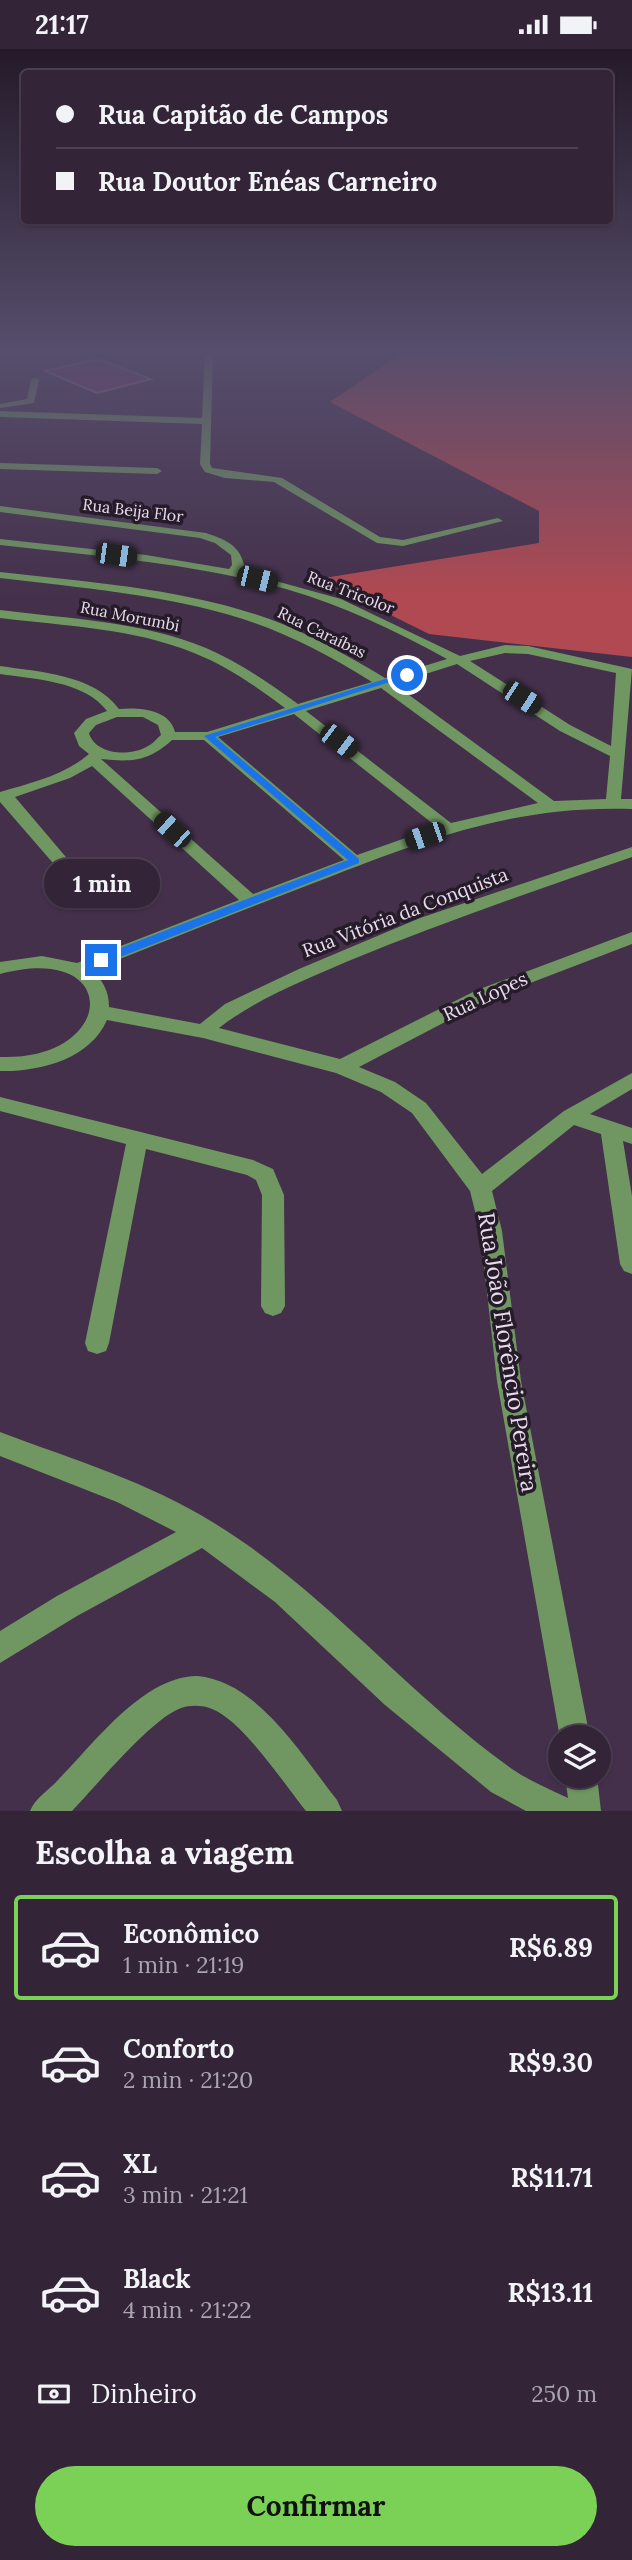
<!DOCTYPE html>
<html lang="pt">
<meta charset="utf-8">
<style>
body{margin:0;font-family:Lora,serif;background:#3b2c40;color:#f1f3f6;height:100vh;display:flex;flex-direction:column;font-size:26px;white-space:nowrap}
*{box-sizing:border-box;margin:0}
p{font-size:23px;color:#a9a4ae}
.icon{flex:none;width:38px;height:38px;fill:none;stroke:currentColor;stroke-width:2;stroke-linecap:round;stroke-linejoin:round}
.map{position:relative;height:1762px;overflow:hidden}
.panel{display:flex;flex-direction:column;background:#332438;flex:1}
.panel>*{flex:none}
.top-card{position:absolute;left:21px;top:21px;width:592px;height:154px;border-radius:7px;box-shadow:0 2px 5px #0004,0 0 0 2px #4e4153;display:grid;align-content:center;height:154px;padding:0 35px;background:#332438}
.fabs{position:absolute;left:548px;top:1676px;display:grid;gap:14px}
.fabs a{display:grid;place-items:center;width:63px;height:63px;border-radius:50%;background:#332438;box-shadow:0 2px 5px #0004,0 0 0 2px #4e4153;font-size:35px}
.end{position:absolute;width:32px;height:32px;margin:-16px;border:9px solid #1a73e8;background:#fff;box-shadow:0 0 0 4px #fff}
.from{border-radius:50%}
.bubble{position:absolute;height:49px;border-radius:24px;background:#332438;box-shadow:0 2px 5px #0004,0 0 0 2px #4e4153;font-size:23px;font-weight:700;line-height:49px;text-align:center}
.car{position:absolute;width:21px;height:42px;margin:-21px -10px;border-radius:9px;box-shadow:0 0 5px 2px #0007;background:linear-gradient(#222 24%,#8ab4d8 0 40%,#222 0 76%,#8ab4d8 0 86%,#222 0)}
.top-card b{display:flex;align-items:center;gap:24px;height:66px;font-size:26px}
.top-card b+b{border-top:2px solid #4e4153}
.top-card i{width:18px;height:18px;background:#f1f3f6}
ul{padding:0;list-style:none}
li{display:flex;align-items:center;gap:21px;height:105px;margin:0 14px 10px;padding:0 21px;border:4px solid transparent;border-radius:7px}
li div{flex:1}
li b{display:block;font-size:26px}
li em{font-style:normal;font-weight:700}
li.active{border-color:#7ad156}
li>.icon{width:63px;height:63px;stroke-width:1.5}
h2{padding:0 35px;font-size:32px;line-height:84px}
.pay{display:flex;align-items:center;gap:18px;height:77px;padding:0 35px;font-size:26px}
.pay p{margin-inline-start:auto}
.button{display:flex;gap:14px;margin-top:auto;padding:14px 35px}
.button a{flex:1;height:80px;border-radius:42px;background:#7ad156;color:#111;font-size:28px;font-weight:700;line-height:80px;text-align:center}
.status{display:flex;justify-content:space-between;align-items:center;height:49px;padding:0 35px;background:#332438;direction:ltr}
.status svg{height:19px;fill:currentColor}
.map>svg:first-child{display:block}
.forest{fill:#b14952}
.building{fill:#81306f;stroke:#97758d;stroke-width:2}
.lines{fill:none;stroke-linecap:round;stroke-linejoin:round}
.minor{fill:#709761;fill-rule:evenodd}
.route{fill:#1a73e8}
.labels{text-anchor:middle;stroke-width:7;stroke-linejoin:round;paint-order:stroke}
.far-street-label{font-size:16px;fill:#e8dbed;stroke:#261c29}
.street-label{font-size:19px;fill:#e8dbed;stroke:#261c29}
.near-street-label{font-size:23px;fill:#e8dbed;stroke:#261c29}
</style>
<div class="status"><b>21:17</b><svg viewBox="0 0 49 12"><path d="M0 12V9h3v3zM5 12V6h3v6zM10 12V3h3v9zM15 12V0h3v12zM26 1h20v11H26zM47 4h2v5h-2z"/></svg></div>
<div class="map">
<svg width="632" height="1762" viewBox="0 0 632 1762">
<rect width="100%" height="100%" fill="#44304b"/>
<!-- forest -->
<polygon class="forest" points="404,303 632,303 632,608 429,585 318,530 539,494 539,462 330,353"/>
<!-- building -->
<polygon class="building" points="98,310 151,330 97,344 45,322"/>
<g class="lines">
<!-- minor -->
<g class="minor">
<polygon points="205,303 213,303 210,415 212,419 282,429 380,488 403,491 498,469 503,472 403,497 377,494 274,433 225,429 205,423 200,415 202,375 0,368 0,362 202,369"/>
<polygon points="35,328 39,331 34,354 0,359 0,355 27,350 31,331"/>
<polygon points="0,414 157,419 162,422 157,425 0,420"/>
<path d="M0 457 206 484C224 490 240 496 244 516L239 522 341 550 460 607 505 596 528 597 632 620 621 750H632V760C515 756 427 790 319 832 243 861 168 891 92 921 103 932 109 942 109 958L200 975 225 955 299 920 420 869 632 798V808C536 841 440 874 346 913 303 932 256 950 219 979L340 1010 477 941 632 883V895L491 949 359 1018 395 1033 426 1054 482 1125 564 1062 632 1024V1040L590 1065 632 1079V1095L623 1092 632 1147V1225L624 1222 620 1215 601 1085 574 1076 492 1142 502 1182 521 1332 590 1689H560L497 1332 480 1182 470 1142 412 1064 381 1043 336 1024 203 989 107 971C90 1010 40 1023 0 1022V1008C117 1012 123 892 0 925V913L42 907 77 914 239 851 92 717 70 729 15 748 93 840 85 845 79 844 0 753V743C31 734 65 726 89 705L79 697 74 684 86 670 107 662C85 632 34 630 0 625V617C39 623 93 625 119 660 138 658 170 660 175 683H207L285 659C257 638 227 617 194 604 133 579 65 577 0 569V561C69 570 141 572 206 599 239 613 269 634 298 655L372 633C331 607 289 585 243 570 164 545 81 539 0 529V523C95 534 195 540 285 576 320 591 352 609 385 629L447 610C396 582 342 556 286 540 193 514 95 507 0 496V490L146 506 229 520 232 516 231 506 215 494 200 489 0 463ZM505 604 528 605 616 624 611 697 570 676 470 612ZM457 615 560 682 610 707 606 750 554 752 394 635ZM381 639 538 754 451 774 306 662ZM294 665 437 778 357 806 218 688ZM117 668H143L158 676 161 686C157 689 153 695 148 697 131 708 95 706 89 684L96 676ZM172 691H204L344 811 253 845 101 710C131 713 148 713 172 691Z"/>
<polygon points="0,1048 253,1111 273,1120 284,1146 285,1257 281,1264 273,1267 265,1264 261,1257 262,1146 256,1131 247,1126 146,1100 109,1294 106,1302 97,1305 88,1302 85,1294 126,1095 0,1062"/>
<path d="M0 1383C71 1410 149 1433 214 1474 324 1541 407 1645 512 1720 528 1731 549 1740 568 1749L565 1727H597L601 1762H526L491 1743 385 1656 275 1553 202 1499 77 1567 0 1614V1582L57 1547 176 1483 117 1453 0 1407Z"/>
<path d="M197 1627C258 1632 302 1707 337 1751L342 1762H306C285 1736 242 1671 212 1660 203 1656 190 1656 181 1659 152 1669 95 1738 72 1762H30C36 1748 48 1742 58 1731 88 1700 118 1661 156 1639 169 1632 182 1627 197 1627Z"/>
</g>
</g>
<!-- sky -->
<linearGradient id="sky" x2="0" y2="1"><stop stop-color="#251a29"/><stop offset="0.55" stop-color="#564e6c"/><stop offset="1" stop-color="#564e6c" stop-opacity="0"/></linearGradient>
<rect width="632" height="550" fill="url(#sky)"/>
<!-- route -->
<polygon class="route" points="404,624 412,626 215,688 359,810 359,814 105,914 97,914 97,908 348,811 204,687"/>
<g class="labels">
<!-- far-street labels -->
<g class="far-street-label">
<text transform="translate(133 461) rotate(7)" y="6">Rua Beija Flor</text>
<text transform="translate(351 543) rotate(21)" y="6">Rua Tricolor</text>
<text transform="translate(130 567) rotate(11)" y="6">Rua Morumbi</text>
<text transform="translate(322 583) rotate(26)" y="6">Rua Caraíbas</text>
</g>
<!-- street labels -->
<g class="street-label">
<text transform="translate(405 863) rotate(-21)" y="7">Rua Vitória da Conquista</text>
<text transform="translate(485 947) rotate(-25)" y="7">Rua Lopes</text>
</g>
<!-- near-street labels -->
<g class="near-street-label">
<text transform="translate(508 1303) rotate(81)" y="8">Rua João Florêncio Pereira</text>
</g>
</g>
</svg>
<div class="fabs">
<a><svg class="icon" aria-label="layers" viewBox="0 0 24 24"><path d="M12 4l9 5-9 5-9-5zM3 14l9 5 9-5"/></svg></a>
</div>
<i class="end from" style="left:407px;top:626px"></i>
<i class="end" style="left:101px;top:911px"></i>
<div class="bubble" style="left:44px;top:810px;width:116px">1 min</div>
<i class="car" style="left:116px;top:506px;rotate:98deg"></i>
<i class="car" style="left:257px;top:530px;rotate:104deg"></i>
<i class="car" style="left:522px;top:649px;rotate:123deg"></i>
<i class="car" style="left:339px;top:692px;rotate:127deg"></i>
<i class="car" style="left:172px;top:781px;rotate:312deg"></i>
<i class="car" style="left:425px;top:787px;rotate:251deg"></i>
<div class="top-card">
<b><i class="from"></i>Rua Capitão de Campos</b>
<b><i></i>Rua Doutor Enéas Carneiro</b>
</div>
</div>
<section class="panel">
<h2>Escolha a viagem</h2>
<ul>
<li class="active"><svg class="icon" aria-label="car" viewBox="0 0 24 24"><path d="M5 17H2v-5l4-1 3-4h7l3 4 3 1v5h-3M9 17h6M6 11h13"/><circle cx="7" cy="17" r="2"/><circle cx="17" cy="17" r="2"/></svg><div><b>Econômico</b><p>1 min · 21:19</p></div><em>R$6.89</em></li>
<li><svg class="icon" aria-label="car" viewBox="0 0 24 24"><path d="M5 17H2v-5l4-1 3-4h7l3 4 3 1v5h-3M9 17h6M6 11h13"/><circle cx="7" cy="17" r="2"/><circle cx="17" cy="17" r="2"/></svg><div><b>Conforto</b><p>2 min · 21:20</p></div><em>R$9.30</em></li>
<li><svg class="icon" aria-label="car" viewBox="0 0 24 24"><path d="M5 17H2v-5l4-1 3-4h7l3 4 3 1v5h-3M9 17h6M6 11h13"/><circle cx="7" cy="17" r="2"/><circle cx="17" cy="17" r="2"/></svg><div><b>XL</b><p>3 min · 21:21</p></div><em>R$11.71</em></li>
<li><svg class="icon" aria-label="car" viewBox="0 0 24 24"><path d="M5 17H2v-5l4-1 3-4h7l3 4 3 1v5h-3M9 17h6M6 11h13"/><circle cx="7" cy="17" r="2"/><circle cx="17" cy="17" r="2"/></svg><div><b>Black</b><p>4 min · 21:22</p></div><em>R$13.11</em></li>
</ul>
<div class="pay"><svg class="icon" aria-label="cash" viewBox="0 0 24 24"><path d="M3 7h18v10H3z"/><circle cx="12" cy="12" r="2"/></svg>Dinheiro<p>250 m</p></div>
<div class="button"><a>Confirmar</a></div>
</section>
